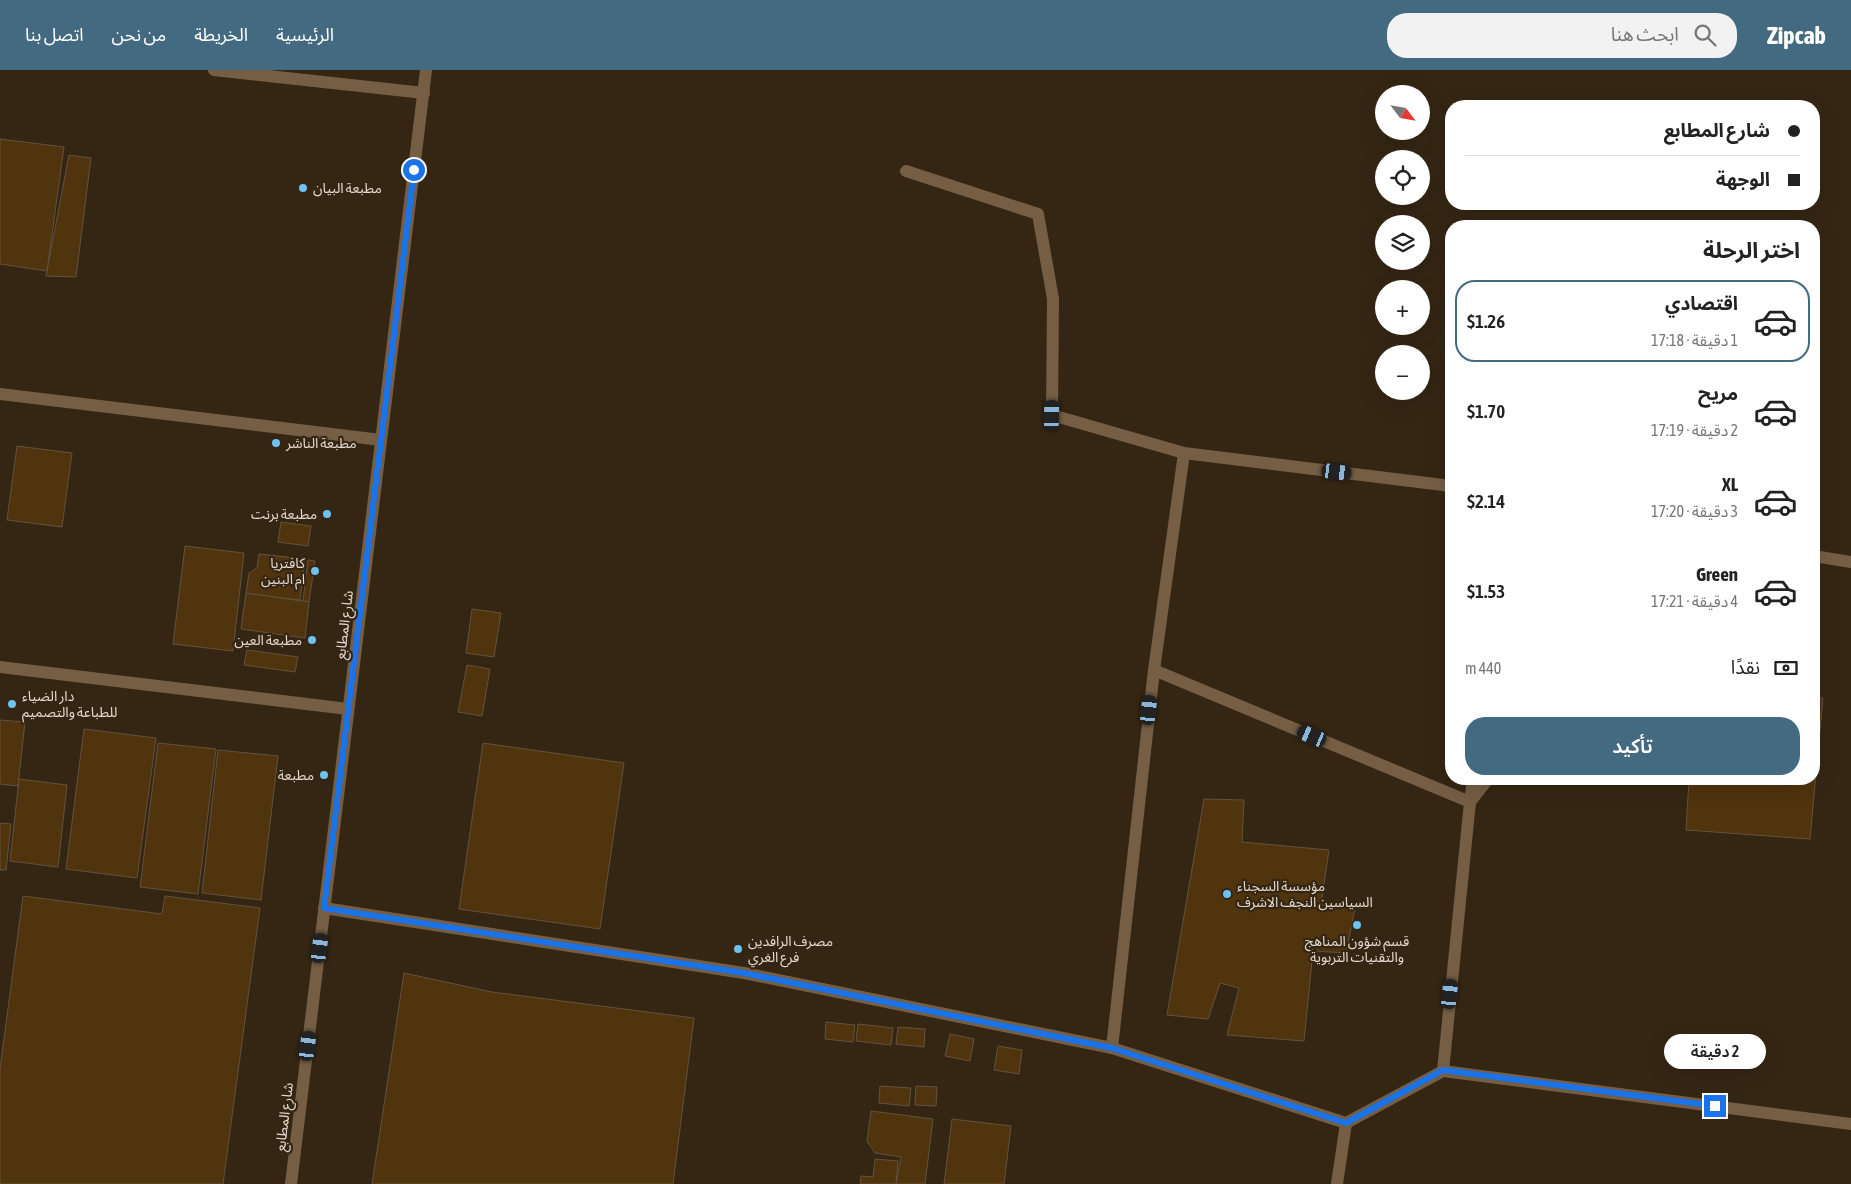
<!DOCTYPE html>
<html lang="ar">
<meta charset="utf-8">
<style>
body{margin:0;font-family:"Asap Condensed","Noto Sans Arabic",sans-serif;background:#f2f2f2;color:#222;direction:rtl;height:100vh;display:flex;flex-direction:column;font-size:19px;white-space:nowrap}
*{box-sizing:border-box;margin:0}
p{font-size:16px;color:#767676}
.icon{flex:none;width:28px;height:28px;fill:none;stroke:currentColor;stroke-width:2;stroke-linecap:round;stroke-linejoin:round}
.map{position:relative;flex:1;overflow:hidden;direction:ltr}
.drawer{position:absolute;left:1445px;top:150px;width:375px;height:565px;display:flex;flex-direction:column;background:#fff;border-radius:20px;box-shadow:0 5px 20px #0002;direction:rtl}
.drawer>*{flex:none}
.top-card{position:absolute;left:1445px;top:30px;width:375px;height:110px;border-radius:20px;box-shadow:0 5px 20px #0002;direction:rtl;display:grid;align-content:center;height:110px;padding:0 20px;background:#fff}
.needle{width:32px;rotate:121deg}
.tools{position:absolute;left:1375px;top:15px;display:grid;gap:10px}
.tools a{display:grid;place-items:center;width:55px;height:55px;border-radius:50%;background:#fff;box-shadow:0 5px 20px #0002;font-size:25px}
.end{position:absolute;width:22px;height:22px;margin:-11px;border:6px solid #1a73e8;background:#fff;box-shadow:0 0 0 2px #fff}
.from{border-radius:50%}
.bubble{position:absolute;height:35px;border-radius:18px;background:#fff;box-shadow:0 5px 20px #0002;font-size:16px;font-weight:600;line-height:35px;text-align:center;direction:rtl}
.car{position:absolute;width:15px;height:30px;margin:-15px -8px;border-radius:6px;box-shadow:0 0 4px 1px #0007;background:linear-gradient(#222 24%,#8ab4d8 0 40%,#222 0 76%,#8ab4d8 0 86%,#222 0)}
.top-card b{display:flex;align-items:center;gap:18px;height:48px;font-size:19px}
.top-card b+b{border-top:1px solid #e0e0e0}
.top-card i{width:12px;height:12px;background:#222}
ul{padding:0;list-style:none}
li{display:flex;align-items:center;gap:15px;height:82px;margin:0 10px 8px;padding:0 10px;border:2px solid transparent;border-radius:20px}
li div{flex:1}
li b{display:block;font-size:19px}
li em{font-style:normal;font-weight:600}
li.on{border-color:#436a80}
li>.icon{width:45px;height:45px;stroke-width:1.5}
h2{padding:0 20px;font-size:22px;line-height:60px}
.pay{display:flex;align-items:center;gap:12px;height:55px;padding:0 20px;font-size:19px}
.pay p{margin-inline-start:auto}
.action{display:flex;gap:10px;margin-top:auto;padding:10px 20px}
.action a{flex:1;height:58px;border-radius:20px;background:#436a80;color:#fff;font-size:20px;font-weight:600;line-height:58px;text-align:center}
header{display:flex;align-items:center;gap:30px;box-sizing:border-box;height:70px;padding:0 25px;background:#436a80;color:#fff}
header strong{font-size:24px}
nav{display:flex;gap:28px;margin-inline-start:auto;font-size:18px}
.search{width:350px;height:45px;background:#f2f2f2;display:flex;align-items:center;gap:12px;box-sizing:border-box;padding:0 18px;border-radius:20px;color:#767676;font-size:19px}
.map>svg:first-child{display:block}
.building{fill:#50340e;stroke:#63523f}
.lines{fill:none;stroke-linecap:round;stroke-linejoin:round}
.minor{stroke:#755e44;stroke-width:12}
.tertiary{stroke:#755e44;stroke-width:12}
.route{stroke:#1a73e8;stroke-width:6}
.poi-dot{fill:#6cc3f2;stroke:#352614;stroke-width:2}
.labels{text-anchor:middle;stroke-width:4.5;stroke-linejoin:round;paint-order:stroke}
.poi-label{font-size:14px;fill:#e3d9ce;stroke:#352614;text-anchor:start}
.street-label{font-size:14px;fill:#e3d9ce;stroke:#352614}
</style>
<header>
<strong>Zipcab</strong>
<div class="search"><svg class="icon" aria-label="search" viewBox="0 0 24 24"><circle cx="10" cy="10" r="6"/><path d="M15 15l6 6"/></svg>ابحث هنا</div>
<nav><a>الرئيسية</a><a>الخريطة</a><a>من نحن</a><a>اتصل بنا</a></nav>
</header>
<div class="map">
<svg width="1851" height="1114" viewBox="0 0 1851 1114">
<rect width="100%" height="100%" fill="#352614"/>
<!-- building -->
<g class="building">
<polygon points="0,69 64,77 47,201 0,194"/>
<polygon points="69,85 91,88 76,207 46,206"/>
<polygon points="17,376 72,383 62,457 7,450"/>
<polygon points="281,452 311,456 308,476 278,472"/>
<polygon points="185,476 244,483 233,581 173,574"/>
<polygon points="259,484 305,489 300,530 246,524 249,503 257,498"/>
<polygon points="308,490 315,491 309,532 303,531"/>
<polygon points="246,523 309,532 305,568 241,559"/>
<polygon points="472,539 501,543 494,587 466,583"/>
<polygon points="247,580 298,587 295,602 244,595"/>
<polygon points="467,595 490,599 482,646 458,642"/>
<polygon points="1814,627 1823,628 1810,769 1686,760 1689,709 1814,709"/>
<polygon points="0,650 25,652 18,716 0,714"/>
<polygon points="84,659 156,668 137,808 66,799"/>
<polygon points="158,673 216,679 198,824 140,817"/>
<polygon points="483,673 624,693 600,859 459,839"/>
<polygon points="218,680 278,686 261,830 202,823"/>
<polygon points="19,709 67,715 58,797 10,791"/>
<polygon points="1204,729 1244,730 1242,772 1329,780 1321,834 1355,838 1346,883 1313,881 1304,971 1227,965 1239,918 1220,913 1208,949 1167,945"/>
<polygon points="0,753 11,754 6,800 0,800"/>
<polygon points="23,826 162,844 165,826 260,838 223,1114 0,1114 0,999"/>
<polygon points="404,903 492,922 694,948 673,1114 372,1114"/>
<polygon points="826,952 855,955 853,972 825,969"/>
<polygon points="858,954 893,958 891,975 856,971"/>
<polygon points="898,957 925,959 924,977 896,974"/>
<polygon points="950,964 974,969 970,991 945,986"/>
<polygon points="998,976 1022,980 1019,1004 994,1000"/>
<polygon points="880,1016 911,1018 909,1036 879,1033"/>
<polygon points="916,1016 937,1017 936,1036 915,1035"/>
<polygon points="871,1041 933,1049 925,1114 896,1114 901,1087 875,1083 867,1071"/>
<polygon points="952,1049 1011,1056 1004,1114 944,1114"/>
<polygon points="875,1089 898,1091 896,1114 860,1114 861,1106 873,1107"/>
</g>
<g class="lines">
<!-- minor -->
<g class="minor">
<polyline points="214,0 424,23"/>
<polyline points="906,101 1038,144 1053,229 1052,345 1184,383 1154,600 1112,978"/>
<polyline points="0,324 381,370"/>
<polyline points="1184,383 1451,416"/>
<polyline points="1814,486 1851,492"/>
<polyline points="0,597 348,639"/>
<polyline points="1154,600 1470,732 1443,1001"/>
<polyline points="1470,732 1488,709"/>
<polyline points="1470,732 1473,709"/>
<polyline points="324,838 744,903 1112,978 1346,1053 1443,1001 1851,1054"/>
<polyline points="1337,1114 1346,1053"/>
</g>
<!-- tertiary -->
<polyline class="tertiary" points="291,1114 426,0"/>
</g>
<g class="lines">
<!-- route -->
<polyline class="route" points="414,100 324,838 744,903 1112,978 1346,1053 1443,1000 1715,1036"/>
</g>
<!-- markers -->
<g class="poi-dot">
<circle cx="303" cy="118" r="5"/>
<circle cx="276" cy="373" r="5"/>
<circle cx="327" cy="444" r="5"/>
<circle cx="315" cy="501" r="5"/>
<circle cx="312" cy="570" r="5"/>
<circle cx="12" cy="634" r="5"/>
<circle cx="324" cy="705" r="5"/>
<circle cx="1227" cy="824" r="5"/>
<circle cx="1357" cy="855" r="5"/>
<circle cx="738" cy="879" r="5"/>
</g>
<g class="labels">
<!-- poi labels -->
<g class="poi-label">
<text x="313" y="123">مطبعة البيان</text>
<text x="286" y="378">مطبعة الناشر</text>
<text x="317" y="449" text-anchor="end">مطبعة برنت</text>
<text x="305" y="498" text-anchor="end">كافتريا<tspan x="305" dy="16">ام البنين</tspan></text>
<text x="302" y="575" text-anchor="end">مطبعة العين</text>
<text x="22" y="631">دار الضياء<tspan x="22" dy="16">للطباعة والتصميم</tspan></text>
<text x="314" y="710" text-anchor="end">مطبعة</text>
<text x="1237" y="821">مؤسسة السجناء<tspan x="1237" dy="16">السياسين النجف الاشرف</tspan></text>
<text x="748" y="876">مصرف الرافدين<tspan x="748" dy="16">فرع الغري</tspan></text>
<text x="1357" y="876" text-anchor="middle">قسم شؤون المناهج<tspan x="1357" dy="16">والتقنيات التربوية</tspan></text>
</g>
<!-- street labels -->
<g class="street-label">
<text transform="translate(344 555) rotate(-83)" y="5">شارع المطابع</text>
<text transform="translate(284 1047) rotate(-83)" y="5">شارع المطابع</text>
</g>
</g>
</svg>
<div class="tools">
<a><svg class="needle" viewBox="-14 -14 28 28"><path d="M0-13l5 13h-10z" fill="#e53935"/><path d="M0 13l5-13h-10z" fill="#767676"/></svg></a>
<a><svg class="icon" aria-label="locate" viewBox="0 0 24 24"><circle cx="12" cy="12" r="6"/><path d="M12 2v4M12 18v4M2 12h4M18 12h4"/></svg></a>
<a><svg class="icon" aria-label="layers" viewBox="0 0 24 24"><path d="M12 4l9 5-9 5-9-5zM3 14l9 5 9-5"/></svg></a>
<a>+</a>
<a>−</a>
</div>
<i class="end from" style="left:414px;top:100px"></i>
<i class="end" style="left:1715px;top:1036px"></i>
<div class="bubble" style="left:1664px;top:964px;width:102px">2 دقيقة</div>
<i class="car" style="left:1052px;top:345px;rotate:1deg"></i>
<i class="car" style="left:1337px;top:402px;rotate:97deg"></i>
<i class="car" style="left:1149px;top:640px;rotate:6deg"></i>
<i class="car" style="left:1312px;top:666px;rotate:293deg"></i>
<i class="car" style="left:320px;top:878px;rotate:7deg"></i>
<i class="car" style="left:1450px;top:924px;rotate:6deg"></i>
<i class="car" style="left:308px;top:976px;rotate:7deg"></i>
<div class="top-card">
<b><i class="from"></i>شارع المطابع</b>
<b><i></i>الوجهة</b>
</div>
<section class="drawer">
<h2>اختر الرحلة</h2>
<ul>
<li class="on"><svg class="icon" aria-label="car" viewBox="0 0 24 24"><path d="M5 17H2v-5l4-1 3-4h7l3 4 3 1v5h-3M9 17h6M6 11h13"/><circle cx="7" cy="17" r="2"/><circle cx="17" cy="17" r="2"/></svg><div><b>اقتصادي</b><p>1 دقيقة · 17:18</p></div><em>$1.26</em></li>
<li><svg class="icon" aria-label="car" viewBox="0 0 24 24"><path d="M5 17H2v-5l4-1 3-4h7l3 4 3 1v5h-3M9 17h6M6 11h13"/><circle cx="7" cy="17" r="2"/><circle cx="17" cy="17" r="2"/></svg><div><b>مريح</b><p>2 دقيقة · 17:19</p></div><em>$1.70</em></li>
<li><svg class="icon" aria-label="car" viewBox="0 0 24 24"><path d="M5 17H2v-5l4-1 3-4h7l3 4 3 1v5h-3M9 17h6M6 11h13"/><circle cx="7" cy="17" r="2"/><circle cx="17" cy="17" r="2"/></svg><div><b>XL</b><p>3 دقيقة · 17:20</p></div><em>$2.14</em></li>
<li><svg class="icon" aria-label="car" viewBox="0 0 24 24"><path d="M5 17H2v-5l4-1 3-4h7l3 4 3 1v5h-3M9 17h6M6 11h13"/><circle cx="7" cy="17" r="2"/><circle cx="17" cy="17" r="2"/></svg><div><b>Green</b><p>4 دقيقة · 17:21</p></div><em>$1.53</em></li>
</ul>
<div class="pay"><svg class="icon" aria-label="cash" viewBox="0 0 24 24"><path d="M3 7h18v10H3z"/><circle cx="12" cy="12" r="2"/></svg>نقدًا<p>440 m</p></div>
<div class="action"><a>تأكيد</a></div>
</section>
</div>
